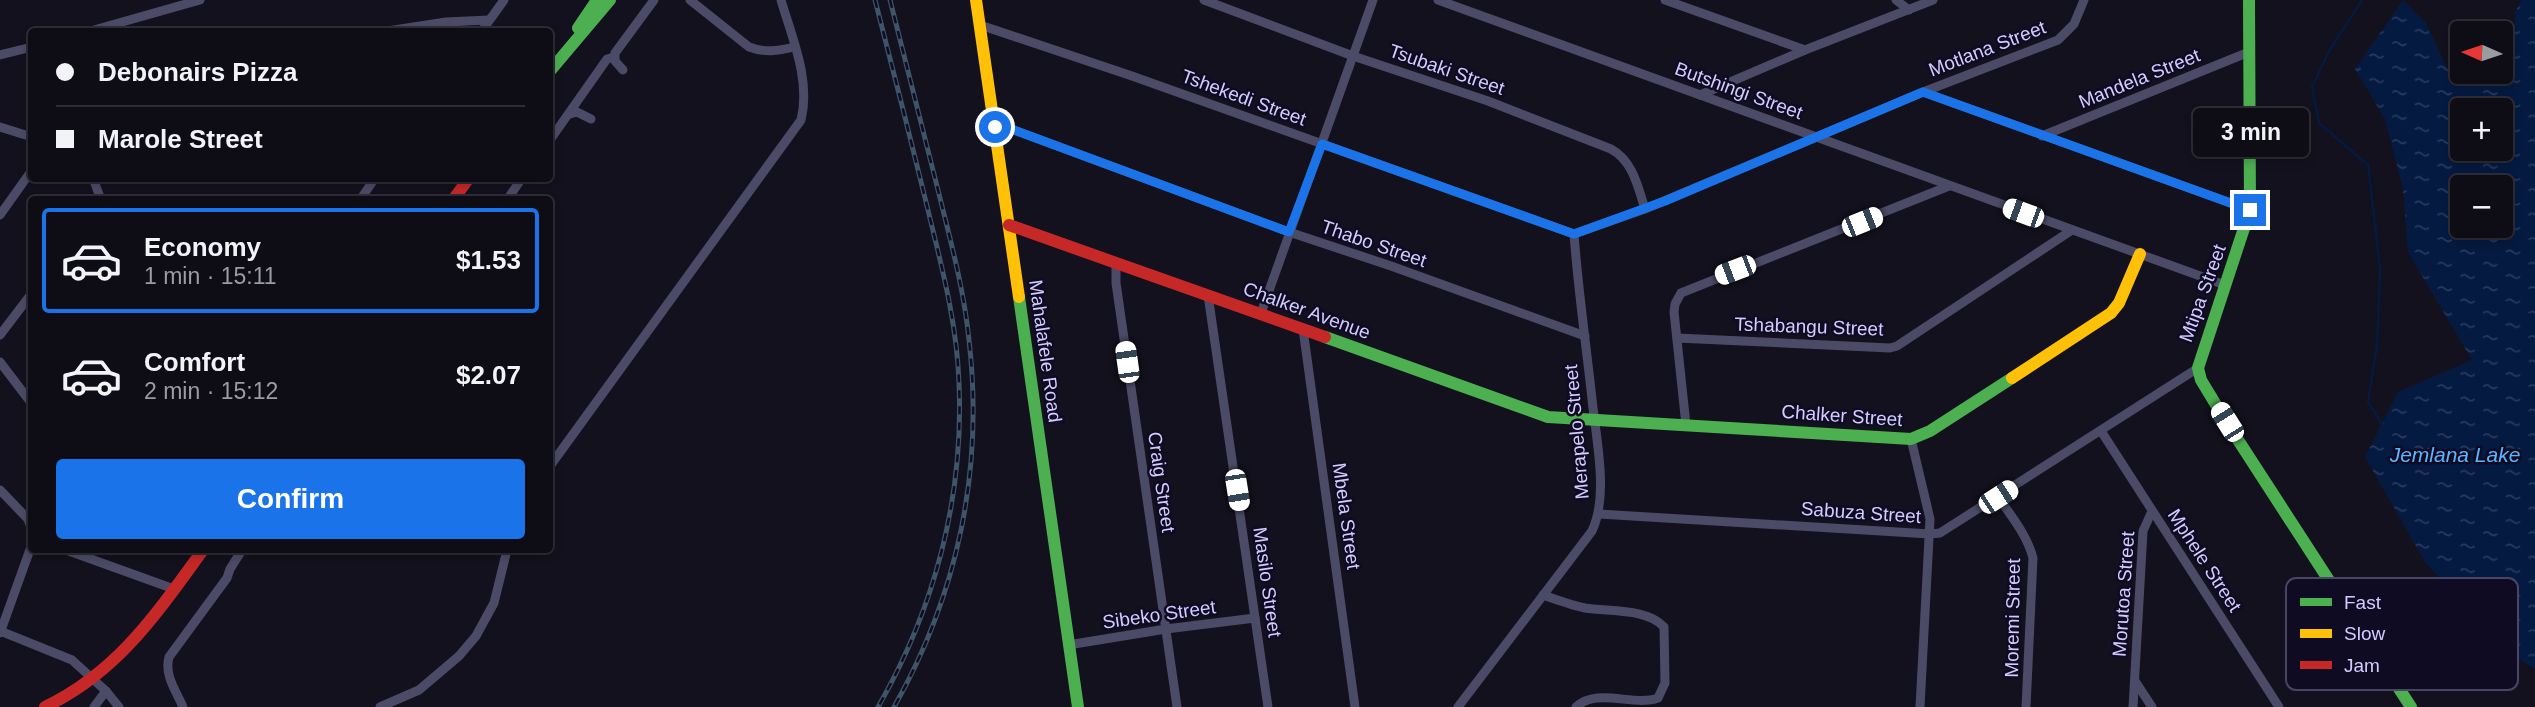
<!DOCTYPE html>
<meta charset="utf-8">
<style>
body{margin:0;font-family:Helvetica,sans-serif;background:#1c1b23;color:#f1f3f6;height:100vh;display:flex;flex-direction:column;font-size:26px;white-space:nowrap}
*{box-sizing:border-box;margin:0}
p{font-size:23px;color:#9b9ca1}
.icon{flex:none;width:38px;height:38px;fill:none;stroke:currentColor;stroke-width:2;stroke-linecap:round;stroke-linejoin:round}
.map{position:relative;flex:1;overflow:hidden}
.details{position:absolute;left:28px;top:196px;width:525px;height:357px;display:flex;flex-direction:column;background:#0e0d16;border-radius:7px;box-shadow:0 4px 10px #0003,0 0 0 2px #2e2d35}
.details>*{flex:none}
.hud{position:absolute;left:28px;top:28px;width:525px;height:154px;border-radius:7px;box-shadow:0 4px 10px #0003,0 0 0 2px #2e2d35;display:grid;align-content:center;height:154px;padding:0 28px;background:#0e0d16}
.needle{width:46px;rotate:273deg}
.buttons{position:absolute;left:2450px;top:21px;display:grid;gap:14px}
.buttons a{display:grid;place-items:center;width:63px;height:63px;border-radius:7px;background:#0e0d16;box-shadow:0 4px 10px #0003,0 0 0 2px #2e2d35;font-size:35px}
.end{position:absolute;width:32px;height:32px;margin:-16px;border:9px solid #1a73e8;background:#fff;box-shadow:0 0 0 4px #fff}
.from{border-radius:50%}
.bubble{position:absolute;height:49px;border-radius:7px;background:#0e0d16;box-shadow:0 4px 10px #0003,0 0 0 2px #2e2d35;font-size:23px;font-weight:800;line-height:49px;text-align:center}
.car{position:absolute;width:21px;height:42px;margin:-21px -10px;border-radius:9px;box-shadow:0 0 5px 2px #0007;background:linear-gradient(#fff 24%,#345 0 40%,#fff 0 76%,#345 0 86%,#fff 0)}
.hud b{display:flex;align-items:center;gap:24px;height:66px;font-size:26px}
.hud b+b{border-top:2px solid #2e2d35}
.hud i{width:18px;height:18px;background:#f1f3f6}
ul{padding:12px 0 0;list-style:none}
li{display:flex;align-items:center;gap:21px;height:105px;margin:0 14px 10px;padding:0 14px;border:4px solid transparent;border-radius:7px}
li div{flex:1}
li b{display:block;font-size:26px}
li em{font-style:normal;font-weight:800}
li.on{border-color:#1a73e8}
li>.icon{width:63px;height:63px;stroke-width:1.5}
.cta{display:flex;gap:14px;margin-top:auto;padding:14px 28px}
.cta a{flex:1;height:80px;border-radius:7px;background:#1a73e8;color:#fff;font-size:28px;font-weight:800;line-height:80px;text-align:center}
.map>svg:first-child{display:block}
.water{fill:url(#water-ripples);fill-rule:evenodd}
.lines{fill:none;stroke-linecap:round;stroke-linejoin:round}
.stream{stroke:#051a40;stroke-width:2.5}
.street{stroke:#4c4b67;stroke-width:9}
.fast{stroke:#4caf50;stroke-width:12}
.slow{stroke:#ffc107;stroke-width:12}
.jam{stroke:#c62828;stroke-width:12}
.rail-casing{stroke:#3e5468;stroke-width:5}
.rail{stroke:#0f0b23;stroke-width:2.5;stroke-dasharray:8;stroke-linecap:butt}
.route{stroke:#1a73e8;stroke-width:9}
.labels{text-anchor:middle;stroke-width:5;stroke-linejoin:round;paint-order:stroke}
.street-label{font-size:19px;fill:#d3cdff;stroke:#0f0b23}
.water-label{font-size:21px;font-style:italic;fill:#5bb4ff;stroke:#0f0b23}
.key{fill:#0f0b23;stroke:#4a4565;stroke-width:2}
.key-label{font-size:19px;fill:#d3cdff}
</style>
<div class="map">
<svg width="2535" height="707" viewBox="0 0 2535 707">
<defs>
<pattern id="water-ripples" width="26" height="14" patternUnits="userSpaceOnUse" patternTransform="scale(1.75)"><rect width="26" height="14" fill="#051a40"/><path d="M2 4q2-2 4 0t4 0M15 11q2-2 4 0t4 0" fill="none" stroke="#293a5d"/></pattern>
</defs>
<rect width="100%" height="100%" fill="#12111d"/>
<!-- water -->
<path class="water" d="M2403 0 2426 23 2454 83 2514 71 2515 13 2521 0H2535V669L2505 650 2425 562 2365 457 2398 392 2472 360 2408 252 2403 189 2385 119 2355 69ZM2462 110H2501V149H2462ZM2462 187H2501V226H2462Z"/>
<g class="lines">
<!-- stream -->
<polyline class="stream" points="2362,0 2329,51 2312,87 2319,123 2368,165 2380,269 2377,345 2368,402 2383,426"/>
<!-- street -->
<g class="street">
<path d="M690 0 749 47C765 53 778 51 794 47"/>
<path d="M1204 0 1353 56 1488 101 1611 149C1633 161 1638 187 1645 209"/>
<polyline points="1438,0 2225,285"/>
<polyline points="1665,0 1805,50"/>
<polyline points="1896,0 1909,10"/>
<polyline points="980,25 1132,76 1574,234"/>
<polyline points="87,32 200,0"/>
<polyline points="381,32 446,22 489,20"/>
<polyline points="481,32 504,0"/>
<polyline points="0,55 32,47"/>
<polyline points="623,70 615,61 615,53 654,0"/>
<polyline points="1923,92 2250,210"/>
<polyline points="1700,95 1805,50 1933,0"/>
<polyline points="570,114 577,112 591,119"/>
<polyline points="0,127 32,137"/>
<polyline points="994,127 1014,130 1289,232 1391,266 1585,336"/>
<polyline points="2042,136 2249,52"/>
<polyline points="550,140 607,59 614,57"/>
<polyline points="93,178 101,200"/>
<polyline points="360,200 375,178"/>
<polyline points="507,200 522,178"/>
<polyline points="0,215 32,170"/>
<polyline points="1574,234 1645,209 1923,92 2058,40 2074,24 2084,0"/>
<polyline points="1116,263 1116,283 1177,707"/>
<polyline points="1208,295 1268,707"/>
<polyline points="1261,313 1373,0"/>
<polyline points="1303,329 1355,707"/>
<polyline points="0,335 32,293"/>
<polyline points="1677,338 1890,348 1897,346 2072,230"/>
<polyline points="0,362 32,404"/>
<polyline points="1686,425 1674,312 1675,304 1681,293 1949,186"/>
<polyline points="2101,431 2279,707"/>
<polyline points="1911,439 1930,519 1920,707"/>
<path d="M550 466 801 120C811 80 792 38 781 0"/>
<polyline points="0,490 28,519 32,531"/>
<path d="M1998 497C2012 517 2027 535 2033 558L2026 707"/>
<polyline points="1599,514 1930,534 1940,533 2198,368"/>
<polyline points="66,550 174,589"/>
<path d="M1543 595C1557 600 1571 605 1585 608 1609 612 1647 608 1664 627L1665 683 1658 698C1634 707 1597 687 1576 707"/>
<polyline points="0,631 72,660 106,691 119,707"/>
<polyline points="0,633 32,544"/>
<polyline points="1068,645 1166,629 1255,618"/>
<polyline points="2135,681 2152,707"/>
<polyline points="94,707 106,691"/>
<path d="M183 707C176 691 164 675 169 657L227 578 230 569 242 550"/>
<polyline points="380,707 419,690 459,656 476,636 494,603 507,550"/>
<path d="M1458 707 1592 531C1609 495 1596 439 1592 399 1586 344 1578 289 1574 234"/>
<polyline points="2133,707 2143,531 2152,511"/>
</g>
<!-- fast -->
<g class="fast">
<polyline points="2249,0 2250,210 2198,368 2201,380 2227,423 2411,707"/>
<polyline points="578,28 597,0"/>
<polyline points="550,71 610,0"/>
<polyline points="1019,297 1078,707"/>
<polyline points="1325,337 1548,417 1911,439 1930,431 2012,378"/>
</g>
<!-- slow -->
<g class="slow">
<polyline points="976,0 1019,297"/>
<polyline points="2012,378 2111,313 2119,303 2140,254"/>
</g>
<!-- jam -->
<g class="jam">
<polyline points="453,200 469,178"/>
<polyline points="1009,225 1325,337"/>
<path d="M45 707C118 672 157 613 203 550"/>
</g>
<!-- rail casing -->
<g class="rail-casing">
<g id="rail">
<path d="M875 0C893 69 910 137 927 206 941 264 957 322 959 383 964 497 935 608 878 707"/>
<path d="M890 0C906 63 922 127 938 190 950 239 964 289 969 340 984 469 958 594 894 707"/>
</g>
</g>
<!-- rail -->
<use href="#rail" class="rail"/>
</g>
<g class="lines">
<!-- route -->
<polyline class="route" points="995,127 1014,130 1289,232 1322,144 1574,234 1665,201 1923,92 2250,210"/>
</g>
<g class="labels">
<!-- street labels -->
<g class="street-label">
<text transform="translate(1987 48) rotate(-21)" y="7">Motlana Street</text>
<text transform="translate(1447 69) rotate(19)" y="7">Tsubaki Street</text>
<text transform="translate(2139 78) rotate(-22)" y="7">Mandela Street</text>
<text transform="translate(1739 90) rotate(20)" y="7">Butshingi Street</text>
<text transform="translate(1244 97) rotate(20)" y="7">Tshekedi Street</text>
<text transform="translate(1374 243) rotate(19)" y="7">Thabo Street</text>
<text transform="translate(2202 293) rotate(-70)" y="7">Mtipa Street</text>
<text transform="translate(1307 310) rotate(20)" y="7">Chalker Avenue</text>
<text transform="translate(1809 326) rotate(2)" y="7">Tshabangu Street</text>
<text transform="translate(1046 351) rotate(82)" y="7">Mahalafele Road</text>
<text transform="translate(1842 415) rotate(4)" y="7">Chalker Street</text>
<text transform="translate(1576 432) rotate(-95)" y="7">Merapelo Street</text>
<text transform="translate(1162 482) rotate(82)" y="7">Craig Street</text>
<text transform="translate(1861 512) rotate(4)" y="7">Sabuza Street</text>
<text transform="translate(1347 516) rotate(82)" y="7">Mbela Street</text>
<text transform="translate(2205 560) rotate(57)" y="7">Mphele Street</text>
<text transform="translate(1268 582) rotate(82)" y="7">Masilo Street</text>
<text transform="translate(2123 594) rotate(-86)" y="7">Morutoa Street</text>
<text transform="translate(1159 614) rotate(-8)" y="7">Sibeko Street</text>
<text transform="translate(2012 618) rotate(-89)" y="7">Moremi Street</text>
</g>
<!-- water labels -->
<g class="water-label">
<text x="2455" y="462">Jemlana Lake</text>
</g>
</g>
<!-- legend -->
<rect x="2286" y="578" width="232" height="112" rx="10" class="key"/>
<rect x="2300" y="598" width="32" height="8" fill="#4caf50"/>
<rect x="2300" y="629" width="32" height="9" fill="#ffc107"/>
<rect x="2300" y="661" width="32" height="8" fill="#c62828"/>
<g class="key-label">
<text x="2344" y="609">Fast</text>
<text x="2344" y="640">Slow</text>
<text x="2344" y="672">Jam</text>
</g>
</svg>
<div class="buttons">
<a><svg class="needle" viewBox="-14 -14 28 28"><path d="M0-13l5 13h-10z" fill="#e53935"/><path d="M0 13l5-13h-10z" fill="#9b9ca1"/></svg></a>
<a>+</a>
<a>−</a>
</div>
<i class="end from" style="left:995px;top:127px"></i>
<i class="end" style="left:2250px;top:210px"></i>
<div class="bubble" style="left:2193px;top:108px;width:116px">3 min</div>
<i class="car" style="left:2023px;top:213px;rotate:290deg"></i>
<i class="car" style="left:1862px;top:222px;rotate:68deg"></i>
<i class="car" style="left:1735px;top:270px;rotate:249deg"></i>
<i class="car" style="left:1127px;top:362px;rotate:352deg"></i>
<i class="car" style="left:2227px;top:422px;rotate:328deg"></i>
<i class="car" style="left:1237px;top:490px;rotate:171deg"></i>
<i class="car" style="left:1998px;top:497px;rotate:57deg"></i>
<div class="hud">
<b><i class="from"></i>Debonairs Pizza</b>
<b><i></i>Marole Street</b>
</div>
<section class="details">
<ul>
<li class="on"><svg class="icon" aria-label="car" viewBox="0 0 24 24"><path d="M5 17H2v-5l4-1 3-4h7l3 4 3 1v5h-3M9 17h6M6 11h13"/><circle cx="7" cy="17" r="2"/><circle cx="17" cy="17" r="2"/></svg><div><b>Economy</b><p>1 min · 15:11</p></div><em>$1.53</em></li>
<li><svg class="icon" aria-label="car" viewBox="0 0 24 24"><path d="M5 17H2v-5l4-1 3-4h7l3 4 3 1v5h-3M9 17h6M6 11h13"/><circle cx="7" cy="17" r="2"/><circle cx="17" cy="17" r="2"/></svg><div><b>Comfort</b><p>2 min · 15:12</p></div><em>$2.07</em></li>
</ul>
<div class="cta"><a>Confirm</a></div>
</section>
</div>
